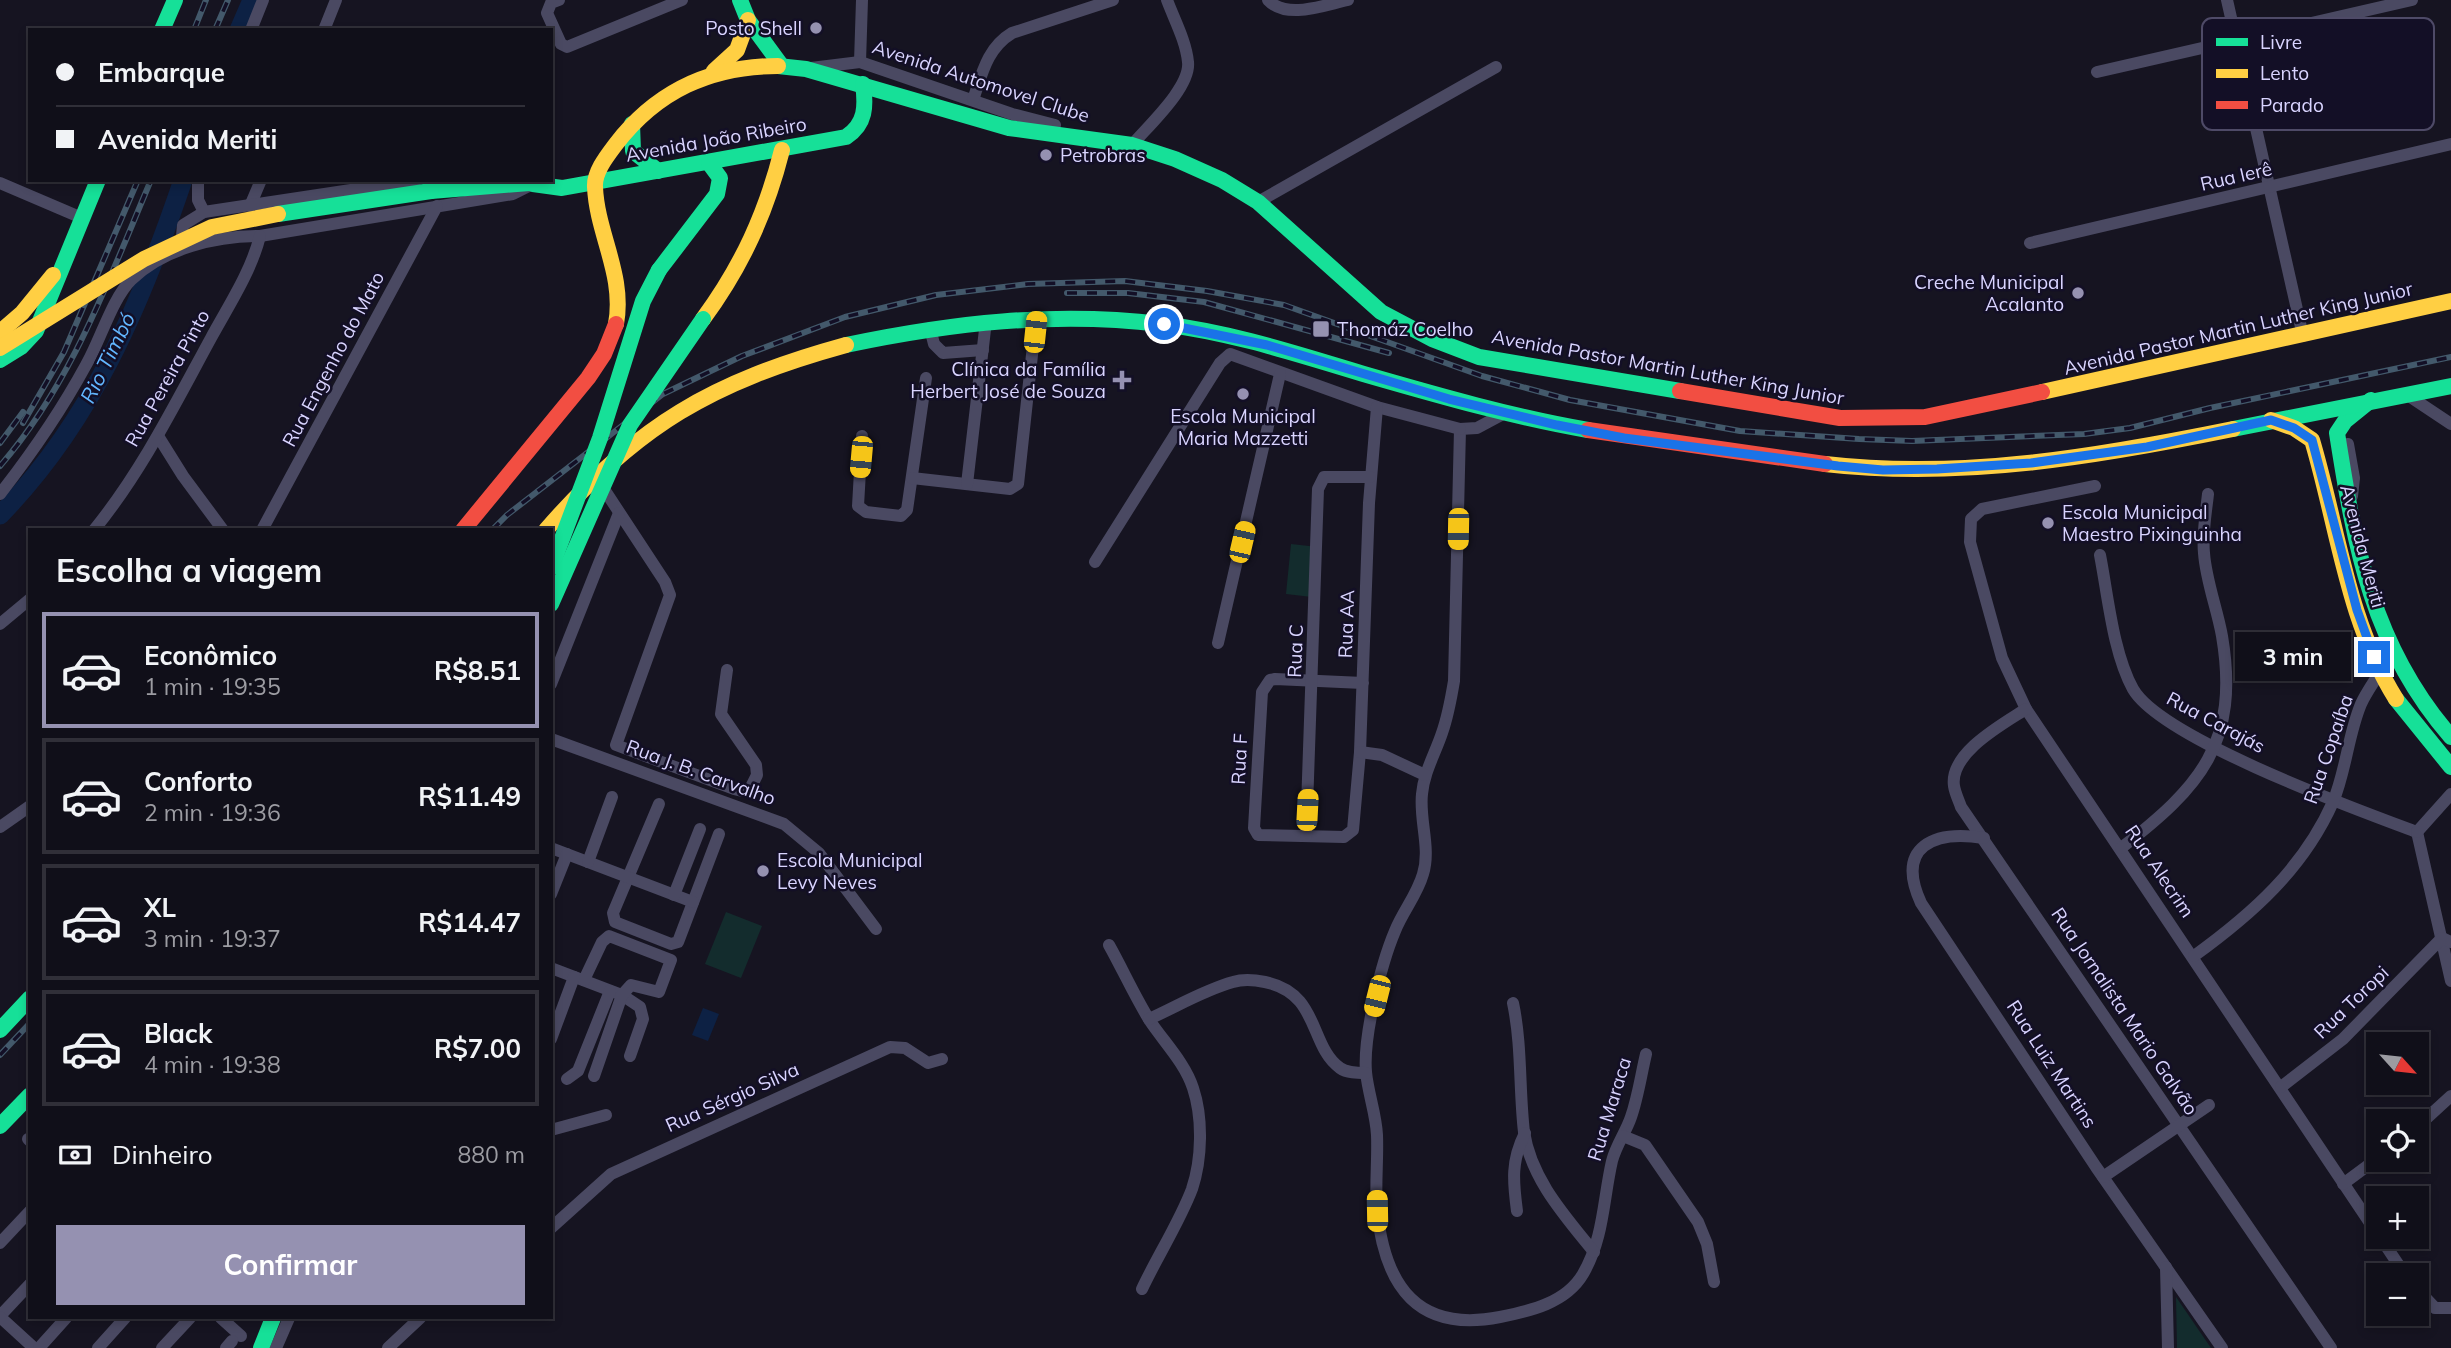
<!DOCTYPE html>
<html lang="pt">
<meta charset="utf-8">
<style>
body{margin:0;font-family:Mulish,sans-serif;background:#191822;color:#f1f3f6;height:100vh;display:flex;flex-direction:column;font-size:26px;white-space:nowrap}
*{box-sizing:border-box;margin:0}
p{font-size:23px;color:#9c9ca2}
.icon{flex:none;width:38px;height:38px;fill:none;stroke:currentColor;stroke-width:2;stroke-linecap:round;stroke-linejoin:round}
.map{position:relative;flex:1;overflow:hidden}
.details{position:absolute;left:28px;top:528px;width:525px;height:791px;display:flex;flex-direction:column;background:#100f19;border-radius:0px;box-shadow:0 4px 10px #0003,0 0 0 2px #302f38}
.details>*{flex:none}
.top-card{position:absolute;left:28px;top:28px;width:525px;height:154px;border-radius:0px;box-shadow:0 4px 10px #0003,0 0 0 2px #302f38;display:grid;align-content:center;height:154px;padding:0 28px;background:#100f19}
.needle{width:46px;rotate:117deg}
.buttons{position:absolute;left:2366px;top:1032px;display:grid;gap:14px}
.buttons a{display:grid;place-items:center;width:63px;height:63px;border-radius:0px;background:#100f19;box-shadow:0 4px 10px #0003,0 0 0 2px #302f38;font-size:35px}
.end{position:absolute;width:32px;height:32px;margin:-16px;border:9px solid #1a73e8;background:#fff;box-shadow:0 0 0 4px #fff}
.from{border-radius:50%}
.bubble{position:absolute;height:49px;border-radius:0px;background:#100f19;box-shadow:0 4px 10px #0003,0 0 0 2px #302f38;font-size:23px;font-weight:700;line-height:49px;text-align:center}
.car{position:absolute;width:21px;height:42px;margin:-21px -10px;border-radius:9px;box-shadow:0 0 5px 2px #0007;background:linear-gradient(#f5c518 24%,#345 0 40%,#f5c518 0 76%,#345 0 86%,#f5c518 0)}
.top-card b{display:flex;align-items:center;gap:24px;height:66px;font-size:26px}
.top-card b+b{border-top:2px solid #302f38}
.top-card i{width:18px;height:18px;background:#f1f3f6}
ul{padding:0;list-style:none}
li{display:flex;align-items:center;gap:21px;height:116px;margin:0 14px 10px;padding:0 14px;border:4px solid #302f38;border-radius:0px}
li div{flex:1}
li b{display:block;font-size:26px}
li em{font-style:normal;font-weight:700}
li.current{border-color:#9591b1}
li>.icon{width:63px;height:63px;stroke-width:1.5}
h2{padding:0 28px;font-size:32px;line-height:84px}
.pay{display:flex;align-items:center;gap:18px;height:77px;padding:0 28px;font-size:26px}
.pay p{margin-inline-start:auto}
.cta{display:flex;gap:14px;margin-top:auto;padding:14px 28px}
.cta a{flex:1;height:80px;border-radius:0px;background:#9591b1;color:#fff;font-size:28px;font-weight:700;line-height:80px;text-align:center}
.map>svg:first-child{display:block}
.green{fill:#132c2d}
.water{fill:#0d2144}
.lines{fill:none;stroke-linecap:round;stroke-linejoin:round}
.river{stroke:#0d2144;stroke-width:19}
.street{stroke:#4a4962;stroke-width:12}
.fast{stroke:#16e098;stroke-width:16}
.slow{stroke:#ffcf43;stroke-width:16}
.jam{stroke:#f24e42;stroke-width:16}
.rail-casing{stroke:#43596b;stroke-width:6}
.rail{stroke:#130f26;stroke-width:3.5;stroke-dasharray:10;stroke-linecap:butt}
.fast-bridge{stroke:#16e098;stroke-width:16}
.slow-bridge{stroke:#ffcf43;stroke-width:16}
.route{stroke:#1a73e8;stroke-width:9}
.poi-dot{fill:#9591b1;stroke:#130f26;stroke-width:2.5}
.labels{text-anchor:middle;stroke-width:5;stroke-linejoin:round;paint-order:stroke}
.poi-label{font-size:19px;fill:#d9d4ff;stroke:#130f26;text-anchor:start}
.street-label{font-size:19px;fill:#d9d4ff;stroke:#130f26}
.water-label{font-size:21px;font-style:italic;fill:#62b6ff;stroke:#130f26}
.key{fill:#130f26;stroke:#4e4a67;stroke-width:2}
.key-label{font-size:19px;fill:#d9d4ff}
</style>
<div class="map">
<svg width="2451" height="1348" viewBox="0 0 2451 1348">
<rect width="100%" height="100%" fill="#161421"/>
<!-- green -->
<g class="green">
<polygon points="1291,544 1318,547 1312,597 1286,594"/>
<polygon points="726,912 762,926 741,978 705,964"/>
<polygon points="2176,1297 2211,1348 2177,1348"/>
</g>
<!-- water -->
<polygon class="water" points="703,1008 719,1014 708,1041 692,1035"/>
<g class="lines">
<!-- river -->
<g class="river">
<polyline points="239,30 252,0"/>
<path d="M0 515C92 421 141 304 183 180"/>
</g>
<!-- street -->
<g class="street">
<polyline points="559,0 551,3 547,13 561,44 567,47 682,0"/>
<path d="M1268 0C1287 20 1324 5 1348 0"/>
<polyline points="2227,0 2303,336"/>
<polyline points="251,30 263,0"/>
<polyline points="324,30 336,0"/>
<polyline points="860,62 862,0"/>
<polyline points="811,68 860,62 1012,114 1055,125"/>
<polyline points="2097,72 2412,0"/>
<path d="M973 100C982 74 987 48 1012 33L1113 0"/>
<path d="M1132 145C1148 126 1191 87 1188 62 1186 41 1174 19 1167 0"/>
<polyline points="198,180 198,200 204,212"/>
<polyline points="0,183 82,218"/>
<polyline points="1258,202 1496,67"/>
<polyline points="250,206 261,180"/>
<polyline points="2030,243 2451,144"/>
<polyline points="186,245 182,236 183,225 204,212 417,180"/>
<polyline points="930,328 934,344 943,353 983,350"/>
<polyline points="2406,394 2451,424"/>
<path d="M1505 413 1477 428 1460 429 1454 681C1451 699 1448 716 1442 733 1435 754 1424 772 1422 794 1419 820 1431 848 1423 874 1417 895 1403 911 1395 931 1381 964 1363 1037 1366 1072 1368 1093 1376 1114 1377 1135 1378 1160 1375 1185 1377 1210 1385 1287 1418 1333 1500 1317 1530 1311 1566 1303 1583 1274 1604 1238 1603 1200 1612 1161 1616 1145 1626 1132 1631 1117 1638 1097 1641 1075 1646 1054"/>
<polyline points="158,436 183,476 223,530"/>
<polyline points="862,436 858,506 866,512 901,516 907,510 926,378"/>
<polyline points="2348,444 2354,478 2352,496"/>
<polyline points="912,478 1010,489 1018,484 1036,318"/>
<polyline points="600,483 665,582 670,595 616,745 734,789 742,791 750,789 757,775 756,765 721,714 727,670"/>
<polyline points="967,484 986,321"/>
<polyline points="2095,486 1982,509 1971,519 1970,542 2002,658 2026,709 2378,1235"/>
<path d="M0 494C32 453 61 411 86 365 100 341 112 299 131 280 164 248 216 236 260 236L513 194 529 186"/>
<path d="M94 530C142 471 175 404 211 338 229 305 251 272 260 236"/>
<polyline points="262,530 437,206"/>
<path d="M2100 555C2108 596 2113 653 2133 689 2162 739 2358 810 2417 832"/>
<polyline points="1095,562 1220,363 1230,354 1377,407 1460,429"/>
<polyline points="0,624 30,599"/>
<polyline points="1218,643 1280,374"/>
<polyline points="1363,683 1275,679 1270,680 1262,692 1254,828 1258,835 1344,837 1353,830 1360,752 1369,503 1377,407"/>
<polyline points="551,684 619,513"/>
<path d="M2026 709C2003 724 1949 753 1954 786 1955 793 1959 801 1961 807L2331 1348"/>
<polyline points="551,739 784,824 819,853 876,929"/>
<polyline points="1360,752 1382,755 1425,775"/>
<polyline points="659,804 613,913 615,922 671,944 678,942 719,834"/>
<polyline points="0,827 30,806"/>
<polyline points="2417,832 2451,981"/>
<polyline points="2417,832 2451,794"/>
<polyline points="1306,836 1318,489 1324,477 1370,477"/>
<path d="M1984 838C1934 830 1895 846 1921 903L2096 1167 2222 1348"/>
<polyline points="551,848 693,902"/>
<path d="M2121 848C2200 787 2240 743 2222 636 2217 608 2206 581 2204 553 2202 533 2206 513 2208 494"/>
<polyline points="588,862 612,797"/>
<polyline points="551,894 567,854"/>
<polyline points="674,895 700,829"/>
<path d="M1109 945C1123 970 1135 997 1150 1021 1164 1042 1185 1063 1193 1088 1203 1118 1202 1159 1192 1189 1180 1221 1157 1257 1142 1289"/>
<path d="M2194 956C2252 914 2303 869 2333 802 2346 771 2348 735 2361 704 2366 693 2374 682 2380 672"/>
<polyline points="551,968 622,995 640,1007 643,1019 630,1056"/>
<polyline points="584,980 602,942 609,936 671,960 659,992 631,985 622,995 594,1076"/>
<path d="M1513 1003C1522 1046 1519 1089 1524 1132 1531 1179 1565 1216 1594 1252"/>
<path d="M1149 1019C1176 1007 1204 990 1233 982 1243 979 1255 980 1265 982 1320 993 1309 1046 1340 1068 1347 1073 1357 1073 1366 1073"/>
<polyline points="551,1039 574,977"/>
<polyline points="567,1079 578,1071 610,991"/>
<polyline points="2281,1087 2343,1039 2442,938 2451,942"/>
<polyline points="2417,1127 2451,1096"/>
<polyline points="551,1130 606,1115"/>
<polyline points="1623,1136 1645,1145 1698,1222 1707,1244 1714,1282"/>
<polyline points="28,1139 30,1141"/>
<polyline points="2103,1177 2209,1105"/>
<polyline points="2343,1184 2378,1158"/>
<path d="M1517 1211C1513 1181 1511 1161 1525 1133"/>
<polyline points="551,1228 611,1174 890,1047 905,1048 928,1063 942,1059"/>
<polyline points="2380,1237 2406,1276"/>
<polyline points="0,1243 30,1211"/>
<polyline points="2166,1267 2168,1348"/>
<polyline points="2417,1289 2435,1308 2451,1308"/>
<polyline points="0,1316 30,1284"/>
<polyline points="0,1317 34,1348"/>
<polyline points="221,1318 241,1336"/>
<polyline points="39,1348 66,1318"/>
<polyline points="98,1348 125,1318"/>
<polyline points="162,1348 190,1318"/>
<polyline points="226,1348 232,1341"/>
<polyline points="276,1348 289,1318"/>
<polyline points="388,1348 420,1318"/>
</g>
<!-- fast -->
<g class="fast">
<polyline points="740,0 748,20 781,65"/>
<polyline points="162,30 175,0"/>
<polyline points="778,66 806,69 1009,128 1132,145 1175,159 1222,180 1258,202 1381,312 1432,339 1479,357 1680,391"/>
<polyline points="632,124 633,151 658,171"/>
<path d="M533 184 562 188 846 137C866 124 866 106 863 84"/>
<polyline points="431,191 542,182"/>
<polyline points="659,270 717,194 720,178 709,163"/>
<path d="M846 345C951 323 1054 311 1161 324 1231 332 1300 355 1367 375 1440 396 1513 417 1588 430"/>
<polyline points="0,360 21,347 36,331 98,180"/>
<path d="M2371 400 2345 421 2337 433C2355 548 2372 646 2451 737"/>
<polyline points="2233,429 2451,386"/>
<polyline points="2396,699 2451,767"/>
<polyline points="0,1030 30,998"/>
<polyline points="0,1126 30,1095"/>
<polyline points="261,1348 273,1318"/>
</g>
<!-- slow -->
<g class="slow">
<polyline points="714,71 737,50 748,20"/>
<path d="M703 319C742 266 766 213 782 150"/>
<path d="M616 324C625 275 597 234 595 187 594 172 607 156 616 144 657 91 710 66 778 66"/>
<polyline points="0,332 22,313 53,275"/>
<polyline points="2042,392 2451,301"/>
<path d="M2271 420 2294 428 2312 440C2338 527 2347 621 2396 699"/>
<path d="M1825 464C1962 480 2100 456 2233 429"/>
<path d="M546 530C637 425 712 382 846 345"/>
</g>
<!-- jam -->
<g class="jam">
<polyline points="1680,391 1840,418 1925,417 2042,392"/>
<polyline points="1588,430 1825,464"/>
<polyline points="463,530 588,378 604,354 616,324"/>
</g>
<!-- rail casing -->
<g class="rail-casing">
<g id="rail">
<polyline points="194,30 206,0"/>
<polyline points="215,30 228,0"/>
<polyline points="1067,293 1128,293 1204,302 1389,353"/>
<polyline points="23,423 64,352 138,180"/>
<polyline points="0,443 23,412"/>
<path d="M0 466C72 383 108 281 151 180"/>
<polyline points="492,530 507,515 663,394 742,356 845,317 936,295 1028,284 1125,281 1207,291 1284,305 1482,376 1570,400 1740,431 1859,439 1912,441 2084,434 2130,428 2210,408 2451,357"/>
<polyline points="0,1055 30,1023"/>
</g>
</g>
<!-- rail -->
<use href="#rail" class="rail"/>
<!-- fast-bridge -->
<g class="fast-bridge">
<polyline points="278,214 431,191"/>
<polyline points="551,568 600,438 643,301 659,270"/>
<polyline points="551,604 630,425 703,319"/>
</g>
<!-- slow-bridge -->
<polyline class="slow-bridge" points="0,348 144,259 212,227 278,214"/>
</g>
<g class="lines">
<!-- route -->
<polyline class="route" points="1164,324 1267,345 1449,399 1557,425 1624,438 1838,466 1883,470 1937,469 2031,463 2147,447 2271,420 2294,428 2312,440 2357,610 2374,657"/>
</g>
<!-- markers -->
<g class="poi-dot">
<circle cx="816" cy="28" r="7"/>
<circle cx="1046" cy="155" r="7"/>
<circle cx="2078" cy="293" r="7"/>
<rect x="1312" y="320" width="18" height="18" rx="3.5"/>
<path d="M1118.5 369.5h7v7h7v7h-7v7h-7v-7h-7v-7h7z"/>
<circle cx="1243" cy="394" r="7"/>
<circle cx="2048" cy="523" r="7"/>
<circle cx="763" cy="871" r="7"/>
</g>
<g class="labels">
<!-- poi labels -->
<g class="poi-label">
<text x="802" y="35" text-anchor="end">Posto Shell</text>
<text x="1060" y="162">Petrobras</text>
<text x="2064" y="289" text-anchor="end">Creche Municipal<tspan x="2064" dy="22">Acalanto</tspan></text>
<text x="1337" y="336">Thomáz Coelho</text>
<text x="1106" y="376" text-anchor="end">Clínica da Família<tspan x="1106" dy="22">Herbert José de Souza</tspan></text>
<text x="1243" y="423" text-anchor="middle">Escola Municipal<tspan x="1243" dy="22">Maria Mazzetti</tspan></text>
<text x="2062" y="519">Escola Municipal<tspan x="2062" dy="22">Maestro Pixinguinha</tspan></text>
<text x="777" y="867">Escola Municipal<tspan x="777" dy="22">Levy Neves</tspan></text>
</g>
<!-- street labels -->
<g class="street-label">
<text transform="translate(981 81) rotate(18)" y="7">Avenida Automovel Clube</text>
<text transform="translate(716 139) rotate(-10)" y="7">Avenida João Ribeiro</text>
<text transform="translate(2236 176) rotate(-13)" y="7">Rua Ierê</text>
<text transform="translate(2238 328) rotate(-13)" y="7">Avenida Pastor Martin Luther King Junior</text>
<text transform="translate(333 359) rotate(-62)" y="7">Rua Engenho do Mato</text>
<text transform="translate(1668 367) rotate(10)" y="7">Avenida Pastor Martin Luther King Junior</text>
<text transform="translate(167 378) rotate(-61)" y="7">Rua Pereira Pinto</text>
<text transform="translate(2363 546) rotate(75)" y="7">Avenida Meriti</text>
<text transform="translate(1346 624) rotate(-88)" y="7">Rua AA</text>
<text transform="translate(1295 651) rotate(-88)" y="7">Rua C</text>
<text transform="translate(2216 722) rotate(28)" y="7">Rua Carajás</text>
<text transform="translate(2328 749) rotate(-71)" y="7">Rua Copaíba</text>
<text transform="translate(1239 759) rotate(-87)" y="7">Rua F</text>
<text transform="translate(701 772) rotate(20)" y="7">Rua J. B. Carvalho</text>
<text transform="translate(2160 871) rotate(56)" y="7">Rua Alecrim</text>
<text transform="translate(2351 1002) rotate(-44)" y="7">Rua Toropi</text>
<text transform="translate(2125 1011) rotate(56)" y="7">Rua Jornalista Mario Galvão</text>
<text transform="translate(2052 1064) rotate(57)" y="7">Rua Luiz Martins</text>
<text transform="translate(732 1097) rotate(-24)" y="7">Rua Sérgio Silva</text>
<text transform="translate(1609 1109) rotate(-73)" y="7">Rua Maraca</text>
</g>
<!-- water labels -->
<g class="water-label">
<text transform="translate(108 358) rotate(-64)" y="7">Rio Timbó</text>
</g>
</g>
<!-- legend -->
<rect x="2202" y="18" width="232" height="112" rx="10" class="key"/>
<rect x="2216" y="38" width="32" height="8" fill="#16e098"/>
<rect x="2216" y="69" width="32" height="9" fill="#ffcf43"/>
<rect x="2216" y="101" width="32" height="8" fill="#f24e42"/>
<g class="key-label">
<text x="2260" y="49">Livre</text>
<text x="2260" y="80">Lento</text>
<text x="2260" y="112">Parado</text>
</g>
</svg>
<div class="buttons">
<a><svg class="needle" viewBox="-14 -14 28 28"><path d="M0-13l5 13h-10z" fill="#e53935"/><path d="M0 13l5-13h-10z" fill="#9c9ca2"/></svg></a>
<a><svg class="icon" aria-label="locate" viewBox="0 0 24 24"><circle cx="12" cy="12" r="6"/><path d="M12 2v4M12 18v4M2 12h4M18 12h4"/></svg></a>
<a>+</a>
<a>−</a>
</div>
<i class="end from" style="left:1164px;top:324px"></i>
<i class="end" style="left:2374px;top:657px"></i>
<div class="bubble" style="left:2235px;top:632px;width:116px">3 min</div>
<i class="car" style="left:1035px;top:332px;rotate:6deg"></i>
<i class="car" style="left:861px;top:457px;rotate:185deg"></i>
<i class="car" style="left:1458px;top:529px;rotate:181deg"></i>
<i class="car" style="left:1242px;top:542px;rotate:13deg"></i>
<i class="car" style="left:1307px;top:810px;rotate:3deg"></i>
<i class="car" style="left:1377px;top:996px;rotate:194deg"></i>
<i class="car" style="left:1377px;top:1211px;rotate:359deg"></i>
<div class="top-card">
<b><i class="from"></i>Embarque</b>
<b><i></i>Avenida Meriti</b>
</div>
<section class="details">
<h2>Escolha a viagem</h2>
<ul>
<li class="current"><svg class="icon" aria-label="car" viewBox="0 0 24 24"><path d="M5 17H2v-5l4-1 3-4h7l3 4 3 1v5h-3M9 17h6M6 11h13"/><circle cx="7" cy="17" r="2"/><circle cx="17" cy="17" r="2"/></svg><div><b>Econômico</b><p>1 min · 19:35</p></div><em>R$8.51</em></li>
<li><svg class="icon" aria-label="car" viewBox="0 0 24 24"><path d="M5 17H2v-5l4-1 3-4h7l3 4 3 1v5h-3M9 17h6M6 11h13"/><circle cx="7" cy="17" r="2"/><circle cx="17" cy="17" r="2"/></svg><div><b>Conforto</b><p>2 min · 19:36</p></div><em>R$11.49</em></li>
<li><svg class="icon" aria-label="car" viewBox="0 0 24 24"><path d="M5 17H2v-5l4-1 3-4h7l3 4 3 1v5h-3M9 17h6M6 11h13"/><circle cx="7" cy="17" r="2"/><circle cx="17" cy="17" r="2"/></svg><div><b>XL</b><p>3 min · 19:37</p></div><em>R$14.47</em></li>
<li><svg class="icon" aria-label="car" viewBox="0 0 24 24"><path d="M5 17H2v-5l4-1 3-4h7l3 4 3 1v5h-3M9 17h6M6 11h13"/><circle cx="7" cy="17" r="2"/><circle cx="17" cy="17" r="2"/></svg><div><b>Black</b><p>4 min · 19:38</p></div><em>R$7.00</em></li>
</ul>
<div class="pay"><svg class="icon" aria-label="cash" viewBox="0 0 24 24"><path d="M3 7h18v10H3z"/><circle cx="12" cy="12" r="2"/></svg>Dinheiro<p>880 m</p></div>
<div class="cta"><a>Confirmar</a></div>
</section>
</div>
